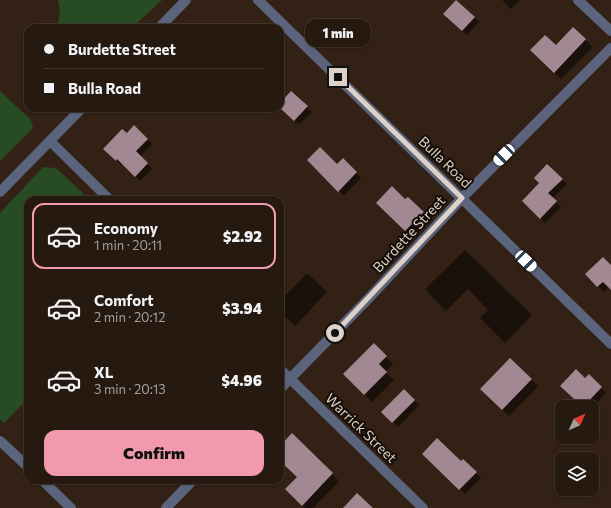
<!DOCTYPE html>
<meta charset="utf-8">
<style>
body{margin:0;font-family:Commissioner,sans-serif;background:#32261d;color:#f1f3f6;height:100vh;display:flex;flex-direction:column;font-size:15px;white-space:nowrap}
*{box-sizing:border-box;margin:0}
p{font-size:13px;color:#a4a09e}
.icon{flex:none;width:22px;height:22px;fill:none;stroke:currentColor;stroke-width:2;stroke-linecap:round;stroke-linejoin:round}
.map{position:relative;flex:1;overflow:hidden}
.panel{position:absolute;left:24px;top:196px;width:260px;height:288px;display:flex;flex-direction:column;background:#26190f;border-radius:12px;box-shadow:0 1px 3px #0004,0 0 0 1px #42382f}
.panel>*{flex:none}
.guide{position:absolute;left:24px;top:24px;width:260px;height:88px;border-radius:12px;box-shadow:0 1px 3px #0004,0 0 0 1px #42382f;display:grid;align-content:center;height:88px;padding:0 20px;background:#26190f}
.needle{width:26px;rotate:45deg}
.tools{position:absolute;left:555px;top:400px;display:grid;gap:8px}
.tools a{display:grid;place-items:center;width:44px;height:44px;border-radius:8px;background:#26190f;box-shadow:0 1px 3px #0004,0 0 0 1px #42382f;font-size:20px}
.end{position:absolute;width:18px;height:18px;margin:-9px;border:5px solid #ddd1c8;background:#111;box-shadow:0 0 0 2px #111}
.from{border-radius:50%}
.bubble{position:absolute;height:28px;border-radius:12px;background:#26190f;box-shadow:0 1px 3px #0004,0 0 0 1px #42382f;font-size:13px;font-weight:800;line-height:28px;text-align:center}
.car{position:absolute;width:12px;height:24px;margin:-12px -6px;border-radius:5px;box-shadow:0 0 3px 1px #0007;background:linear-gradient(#fff 24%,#345 0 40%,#fff 0 76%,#345 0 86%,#fff 0)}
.guide b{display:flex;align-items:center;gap:14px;height:38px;font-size:15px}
.guide b+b{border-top:1px solid #42382f}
.guide i{width:10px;height:10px;background:#f1f3f6}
ul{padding:7px 0 0;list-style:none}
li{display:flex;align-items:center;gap:12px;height:66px;margin:0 8px 6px;padding:0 12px;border:2px solid transparent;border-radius:12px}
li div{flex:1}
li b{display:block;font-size:15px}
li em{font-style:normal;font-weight:800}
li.on{border-color:#f29aad}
li>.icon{width:36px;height:36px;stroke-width:1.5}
.cta{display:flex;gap:8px;margin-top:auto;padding:8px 20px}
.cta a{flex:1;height:46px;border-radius:12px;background:#f29aad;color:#111;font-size:16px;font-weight:800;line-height:46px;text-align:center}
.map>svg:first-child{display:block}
.green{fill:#274c24}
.shadow{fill:#0007}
.building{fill:#a28893}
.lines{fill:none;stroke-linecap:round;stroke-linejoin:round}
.minor{stroke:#5a657d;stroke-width:10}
.route{stroke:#ddd1c8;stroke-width:5}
.labels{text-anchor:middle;stroke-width:4;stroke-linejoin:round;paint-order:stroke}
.street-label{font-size:14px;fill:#ddd1c8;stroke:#140d07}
</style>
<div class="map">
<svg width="611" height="508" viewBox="0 0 611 508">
<rect width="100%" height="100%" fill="#322114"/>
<!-- green -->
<g class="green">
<polygon points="58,0 162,0 132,28 57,28 60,10"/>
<polygon points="0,91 30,119 33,125 32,129 0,161"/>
<polygon points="43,167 56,168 90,200 28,200 28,399 4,423 0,419 0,213"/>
</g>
<!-- shadow -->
<g class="shadow">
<polygon points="502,0 520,0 511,9"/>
<polygon points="474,17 479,22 467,35 449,19"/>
<polygon points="573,28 593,47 561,79 532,50 556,47"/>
<polygon points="291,92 312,112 299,125 280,107 280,104"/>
<polygon points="134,127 152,144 140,157 152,169 140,181 122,163 121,165 105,149 127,134"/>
<polygon points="308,160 337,165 343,160 361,178 344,196"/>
<polygon points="547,166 567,184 552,199 561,207 545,223 523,201 540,183"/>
<polygon points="408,198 428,217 410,235 377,203 405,201"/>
<polygon points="465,250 532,315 505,343 480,318 488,310 468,289 446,311 425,289"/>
<polygon points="611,266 611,288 610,287 604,292 586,274"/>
<polygon points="307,273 327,292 295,326 280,312 280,301"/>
<polygon points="374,345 393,364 385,372 394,380 372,402 344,374"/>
<polygon points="510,359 538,386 509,416 482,389"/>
<polygon points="589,376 606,393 592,408 583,407 562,386 585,380"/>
<polygon points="404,390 419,405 398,427 383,412"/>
<polygon points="292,435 339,481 313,508 305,508 286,489 298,477 280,459 280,447"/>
<polygon points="423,454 461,462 463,460 481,478 465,494"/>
</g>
<!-- building -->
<g class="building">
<polygon points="456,0 475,17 462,31 443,14"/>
<polygon points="573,27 586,39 554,73 530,50 545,35 556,45"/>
<polygon points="291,91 308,106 294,121 280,108 280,103"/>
<polygon points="134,125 148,139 136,151 148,163 135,177 117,159 116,161 103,149 122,129 127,133"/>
<polygon points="320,147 337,164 343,158 357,172 338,192 307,160"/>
<polygon points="547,164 563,179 548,193 557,201 540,219 522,201 539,183 534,178"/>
<polygon points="392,186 405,199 408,197 424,212 405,231 376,203"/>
<polygon points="603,257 611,265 611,290 603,282 597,287 585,274"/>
<polygon points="374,343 387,356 379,364 387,372 364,395 343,374"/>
<polygon points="510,358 532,379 502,410 480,389"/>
<polygon points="576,369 585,378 589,374 602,387 583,407 560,386"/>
<polygon points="404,389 415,400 392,423 381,412"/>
<polygon points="292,433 333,473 302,506 285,489 297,477 280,461 280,446"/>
<polygon points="437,438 461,461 463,459 477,472 459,490 422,454"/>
<polygon points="357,493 373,508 343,508"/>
</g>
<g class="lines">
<!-- minor -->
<g class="minor">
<polyline points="258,0 611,344"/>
<polyline points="578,0 611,31"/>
<polyline points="159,28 186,0"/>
<polyline points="50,141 110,200"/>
<polyline points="0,192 82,108"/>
<polyline points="280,369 423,508"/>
<polyline points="280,389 368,299 462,198 611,48"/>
<polyline points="0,441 28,467"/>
<polyline points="42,480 71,508"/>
<polyline points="166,508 193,480"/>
</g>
</g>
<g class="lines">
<!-- route -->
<polyline class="route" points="335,333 462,198 338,77"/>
</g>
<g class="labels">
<!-- street labels -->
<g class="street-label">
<text transform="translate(445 162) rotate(44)" y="5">Bulla Road</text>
<text transform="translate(409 234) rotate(-47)" y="5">Burdette Street</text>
<text transform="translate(361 428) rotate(44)" y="5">Warrick Street</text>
</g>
</g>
</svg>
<div class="tools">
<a><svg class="needle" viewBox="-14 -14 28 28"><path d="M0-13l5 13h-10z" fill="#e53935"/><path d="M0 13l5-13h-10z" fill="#a4a09e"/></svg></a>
<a><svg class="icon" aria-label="layers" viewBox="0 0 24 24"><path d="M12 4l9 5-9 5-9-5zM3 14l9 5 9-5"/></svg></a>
</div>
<i class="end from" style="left:335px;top:333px"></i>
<i class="end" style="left:338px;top:77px"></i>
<div class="bubble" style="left:305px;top:19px;width:66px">1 min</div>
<i class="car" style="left:504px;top:155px;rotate:225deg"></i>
<i class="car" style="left:526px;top:261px;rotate:134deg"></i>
<div class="guide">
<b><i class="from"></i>Burdette Street</b>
<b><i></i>Bulla Road</b>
</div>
<section class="panel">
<ul>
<li class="on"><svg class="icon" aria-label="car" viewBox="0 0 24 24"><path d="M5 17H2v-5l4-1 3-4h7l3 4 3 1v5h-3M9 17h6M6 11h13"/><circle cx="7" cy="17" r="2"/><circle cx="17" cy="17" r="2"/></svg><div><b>Economy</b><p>1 min · 20:11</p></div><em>$2.92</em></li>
<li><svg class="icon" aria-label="car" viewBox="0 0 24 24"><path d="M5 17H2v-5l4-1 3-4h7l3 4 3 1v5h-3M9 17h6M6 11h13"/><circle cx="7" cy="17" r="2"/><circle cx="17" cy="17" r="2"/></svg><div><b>Comfort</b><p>2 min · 20:12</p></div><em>$3.94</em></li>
<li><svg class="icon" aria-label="car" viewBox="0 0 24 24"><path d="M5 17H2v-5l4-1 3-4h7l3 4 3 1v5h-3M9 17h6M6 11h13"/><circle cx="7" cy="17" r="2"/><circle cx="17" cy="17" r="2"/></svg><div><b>XL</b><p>3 min · 20:13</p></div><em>$4.96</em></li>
</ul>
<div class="cta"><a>Confirm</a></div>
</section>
</div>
